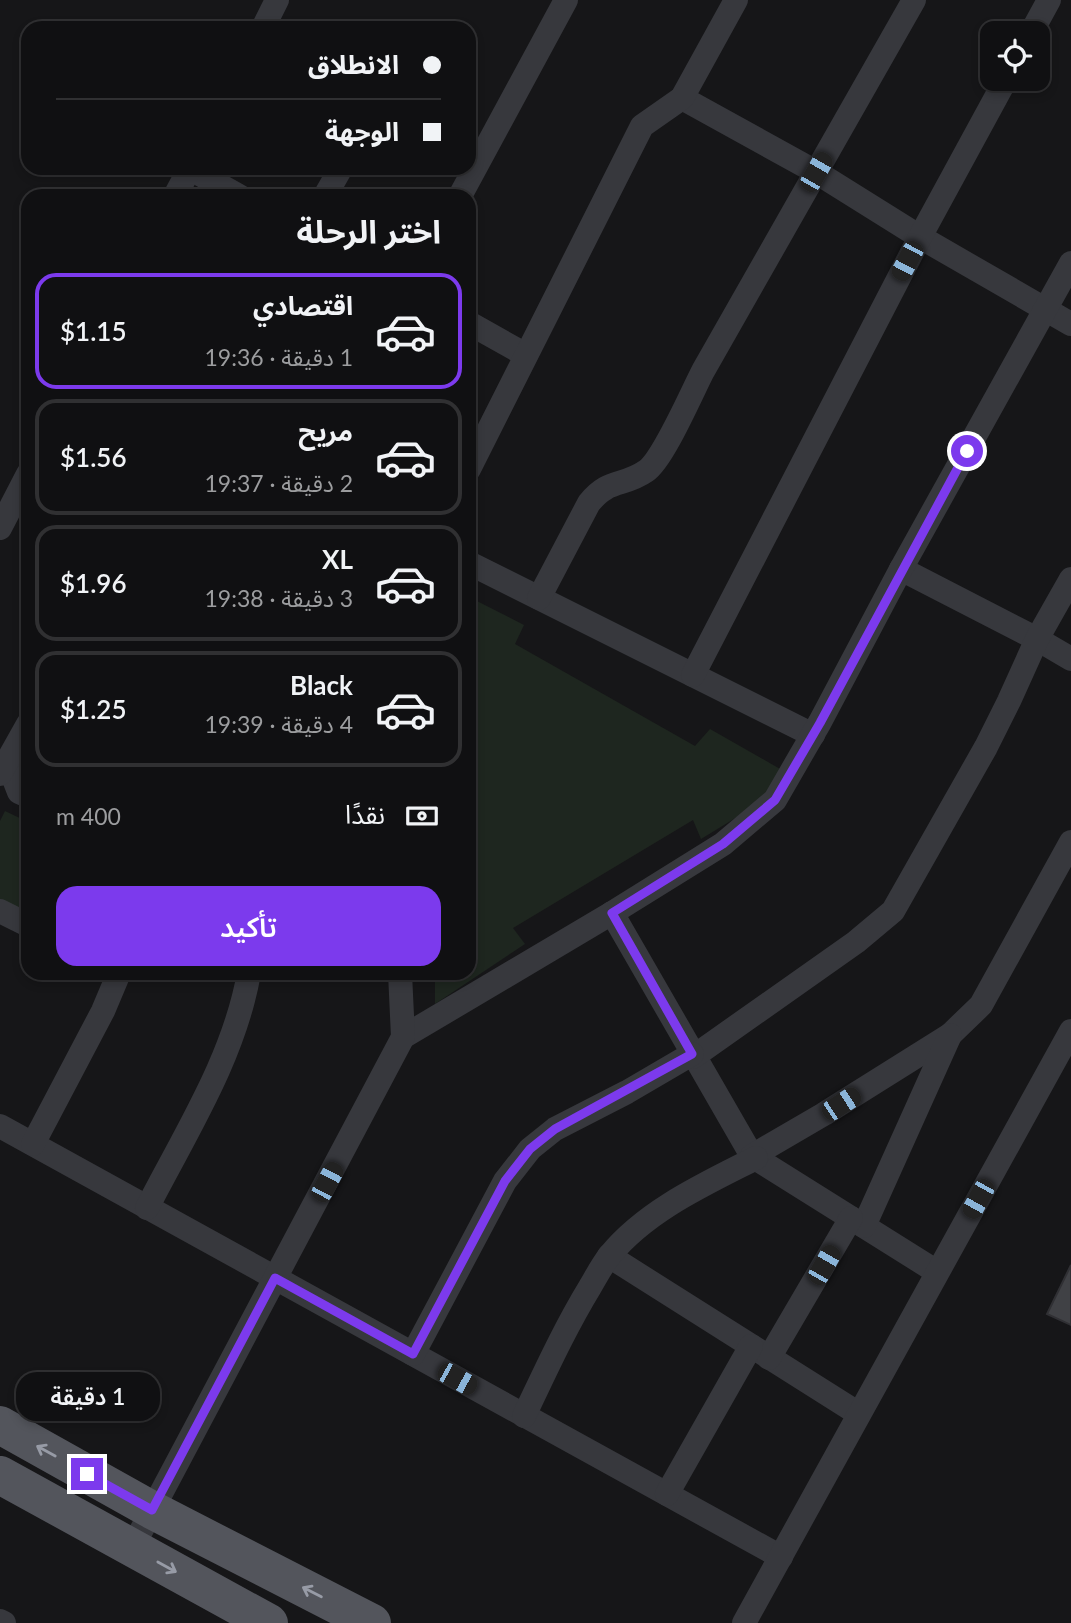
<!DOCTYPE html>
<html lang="ar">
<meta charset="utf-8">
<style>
body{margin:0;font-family:Lato,"Noto Sans Arabic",sans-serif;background:#1e1e20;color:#f1f3f6;direction:rtl;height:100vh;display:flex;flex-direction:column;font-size:26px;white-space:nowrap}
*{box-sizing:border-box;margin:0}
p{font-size:23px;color:#9c9d9f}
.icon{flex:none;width:38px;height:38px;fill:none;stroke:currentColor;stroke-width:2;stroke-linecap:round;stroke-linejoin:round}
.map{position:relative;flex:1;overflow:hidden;direction:ltr}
.sheet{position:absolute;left:21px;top:189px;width:455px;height:791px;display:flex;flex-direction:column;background:#101012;border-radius:21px;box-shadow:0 4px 10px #0003,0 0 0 2px #303032;direction:rtl}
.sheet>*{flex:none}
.guide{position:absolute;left:21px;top:21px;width:455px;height:154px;border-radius:21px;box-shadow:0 4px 10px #0003,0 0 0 2px #303032;direction:rtl;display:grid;align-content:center;height:154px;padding:0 35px;background:#101012}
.fabs{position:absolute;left:980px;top:21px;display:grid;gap:14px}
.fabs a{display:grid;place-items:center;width:70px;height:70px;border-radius:14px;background:#101012;box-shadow:0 4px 10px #0003,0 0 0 2px #303032;font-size:35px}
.end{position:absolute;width:32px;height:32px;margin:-16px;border:9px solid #7c3aed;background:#fff;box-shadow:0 0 0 4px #fff}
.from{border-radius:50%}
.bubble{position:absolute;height:49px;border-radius:21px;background:#101012;box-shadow:0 4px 10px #0003,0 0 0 2px #303032;font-size:23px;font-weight:600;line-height:49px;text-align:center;direction:rtl}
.car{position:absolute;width:21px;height:42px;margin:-21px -10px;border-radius:9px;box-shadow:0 0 5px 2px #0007;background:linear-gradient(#222 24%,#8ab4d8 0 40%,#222 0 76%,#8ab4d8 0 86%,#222 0)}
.guide b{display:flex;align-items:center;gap:24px;height:66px;font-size:26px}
.guide b+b{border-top:2px solid #303032}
.guide i{width:18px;height:18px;background:#f1f3f6}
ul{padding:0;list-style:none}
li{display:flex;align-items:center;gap:21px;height:116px;margin:0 14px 10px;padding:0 21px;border:4px solid #303032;border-radius:21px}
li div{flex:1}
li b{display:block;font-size:26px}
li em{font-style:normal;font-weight:600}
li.selected{border-color:#7c3aed}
li>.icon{width:63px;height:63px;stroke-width:1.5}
h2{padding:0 35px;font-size:32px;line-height:84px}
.pay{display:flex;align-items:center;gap:18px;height:77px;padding:0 35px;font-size:26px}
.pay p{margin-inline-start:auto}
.primary-button{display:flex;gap:14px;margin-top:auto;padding:14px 35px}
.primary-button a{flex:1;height:80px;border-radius:21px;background:#7c3aed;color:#fff;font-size:28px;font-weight:600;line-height:80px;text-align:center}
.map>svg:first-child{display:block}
.green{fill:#1e261f}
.building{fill:#404145;stroke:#303034;stroke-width:2}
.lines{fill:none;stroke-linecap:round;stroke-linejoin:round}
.minor{stroke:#37383d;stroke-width:24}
.primary{stroke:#53555c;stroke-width:38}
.oneway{stroke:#979ba6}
.route{stroke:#7c3aed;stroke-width:9}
</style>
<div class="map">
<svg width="1071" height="1623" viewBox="0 0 1071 1623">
<rect width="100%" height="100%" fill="#161618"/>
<!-- green -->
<g class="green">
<polygon points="469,597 524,625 515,644 695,746 710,729 782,770 760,803 701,839 693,820 513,928 525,944 435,1004 435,973 469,973"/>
<polygon points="5,811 28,822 28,915 0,900 0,821"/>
</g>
<!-- building -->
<polygon class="building" points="1071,1265 1071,1325 1047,1314"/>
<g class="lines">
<!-- minor -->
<g class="minor">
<polyline points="263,28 277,0"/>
<polyline points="1031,33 1049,0"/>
<polyline points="682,98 816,172 920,237 1071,324"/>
<polyline points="189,168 239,196"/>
<polyline points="175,196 190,168"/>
<polyline points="325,196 341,168"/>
<polyline points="460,196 566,0"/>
<polyline points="469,323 526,355"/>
<polyline points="469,469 642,126 682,98 736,0"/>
<polyline points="0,528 28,474"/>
<polyline points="469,563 813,735"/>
<polyline points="901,569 1037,639 1071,659"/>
<path d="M539 598 589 503C609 478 623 487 646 471 663 460 692 392 703 371L914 0"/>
<polyline points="693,675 920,237 1006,79"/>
<polyline points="7,761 19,792 28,796"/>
<polyline points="0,774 28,724"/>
<polyline points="0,911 28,925"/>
<polyline points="612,913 752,1156 937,1272"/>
<polyline points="403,1037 612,913 723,844 775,800 820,722 901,569 1071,263"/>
<polyline points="693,1057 856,942 893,911 986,747 1009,701 1037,639 1071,579"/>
<polyline points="0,1126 781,1557"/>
<polyline points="33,1144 103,1011 119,973"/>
<polyline points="752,1156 824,1114 950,1035 981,1005 1071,842"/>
<path d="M147 1208C186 1132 234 1058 249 973"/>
<polyline points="864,1226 950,1035"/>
<polyline points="609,1256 859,1414"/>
<polyline points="413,1354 505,1181 530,1149 555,1129 627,1092 692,1054"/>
<polyline points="769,1358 851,1218"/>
<path d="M524 1416C545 1372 565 1328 590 1287 596 1277 602 1265 610 1255 647 1210 705 1184 756 1158"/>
<polyline points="667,1494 751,1346"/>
<polyline points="132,1548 403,1037 400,973"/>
<polyline points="0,1621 4,1623"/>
<polyline points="744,1623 1071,1031"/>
</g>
<!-- primary -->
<g class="primary">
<polyline points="0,1425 152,1510 372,1623"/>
<polyline points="0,1475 269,1623"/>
</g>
</g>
<!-- one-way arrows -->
<defs><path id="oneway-shaft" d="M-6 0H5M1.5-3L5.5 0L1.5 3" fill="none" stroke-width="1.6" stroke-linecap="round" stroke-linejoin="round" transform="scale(1.75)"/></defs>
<g class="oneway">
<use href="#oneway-shaft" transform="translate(46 1451) rotate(-151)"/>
<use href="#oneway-shaft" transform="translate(167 1567) rotate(29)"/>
<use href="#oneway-shaft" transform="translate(312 1592) rotate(-153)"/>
</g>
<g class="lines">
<!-- route -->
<polyline class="route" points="87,1474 152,1510 275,1278 413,1354 505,1181 530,1149 555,1129 692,1054 612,913 723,844 775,800 820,723 967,451"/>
</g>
</svg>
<div class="fabs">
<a><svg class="icon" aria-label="locate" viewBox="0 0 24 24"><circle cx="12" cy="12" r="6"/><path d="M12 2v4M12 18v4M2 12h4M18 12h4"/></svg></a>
</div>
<i class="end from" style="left:967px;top:451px"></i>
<i class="end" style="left:87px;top:1474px"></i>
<div class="bubble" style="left:16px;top:1372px;width:144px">1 دقيقة</div>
<i class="car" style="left:816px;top:172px;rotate:30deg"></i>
<i class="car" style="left:907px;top:261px;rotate:208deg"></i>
<i class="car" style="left:841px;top:1104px;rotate:57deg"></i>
<i class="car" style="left:327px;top:1182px;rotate:28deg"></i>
<i class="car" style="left:978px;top:1199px;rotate:209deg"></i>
<i class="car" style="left:824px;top:1265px;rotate:30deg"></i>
<i class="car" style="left:457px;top:1379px;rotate:119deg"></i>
<div class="guide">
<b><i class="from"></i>الانطلاق</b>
<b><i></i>الوجهة</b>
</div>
<section class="sheet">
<h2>اختر الرحلة</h2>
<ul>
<li class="selected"><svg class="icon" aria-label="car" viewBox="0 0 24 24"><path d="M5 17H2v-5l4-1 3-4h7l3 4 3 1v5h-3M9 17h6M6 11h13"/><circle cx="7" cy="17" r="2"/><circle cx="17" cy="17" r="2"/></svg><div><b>اقتصادي</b><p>1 دقيقة · 19:36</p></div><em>$1.15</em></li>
<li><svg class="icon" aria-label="car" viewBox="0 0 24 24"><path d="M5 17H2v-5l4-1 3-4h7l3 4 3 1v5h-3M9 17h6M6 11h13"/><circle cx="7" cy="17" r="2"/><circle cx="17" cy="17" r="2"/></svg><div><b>مريح</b><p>2 دقيقة · 19:37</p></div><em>$1.56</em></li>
<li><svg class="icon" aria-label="car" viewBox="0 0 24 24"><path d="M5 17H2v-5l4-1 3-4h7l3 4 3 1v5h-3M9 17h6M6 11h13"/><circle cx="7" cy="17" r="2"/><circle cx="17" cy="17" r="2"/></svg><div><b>XL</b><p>3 دقيقة · 19:38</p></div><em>$1.96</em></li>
<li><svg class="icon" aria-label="car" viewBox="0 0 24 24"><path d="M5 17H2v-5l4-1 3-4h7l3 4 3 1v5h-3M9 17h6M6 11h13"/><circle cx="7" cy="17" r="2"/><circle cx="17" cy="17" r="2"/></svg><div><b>Black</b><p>4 دقيقة · 19:39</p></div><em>$1.25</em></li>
</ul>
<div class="pay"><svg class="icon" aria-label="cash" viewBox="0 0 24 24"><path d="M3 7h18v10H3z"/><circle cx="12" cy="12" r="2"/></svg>نقدًا<p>400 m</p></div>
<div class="primary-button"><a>تأكيد</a></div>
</section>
</div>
